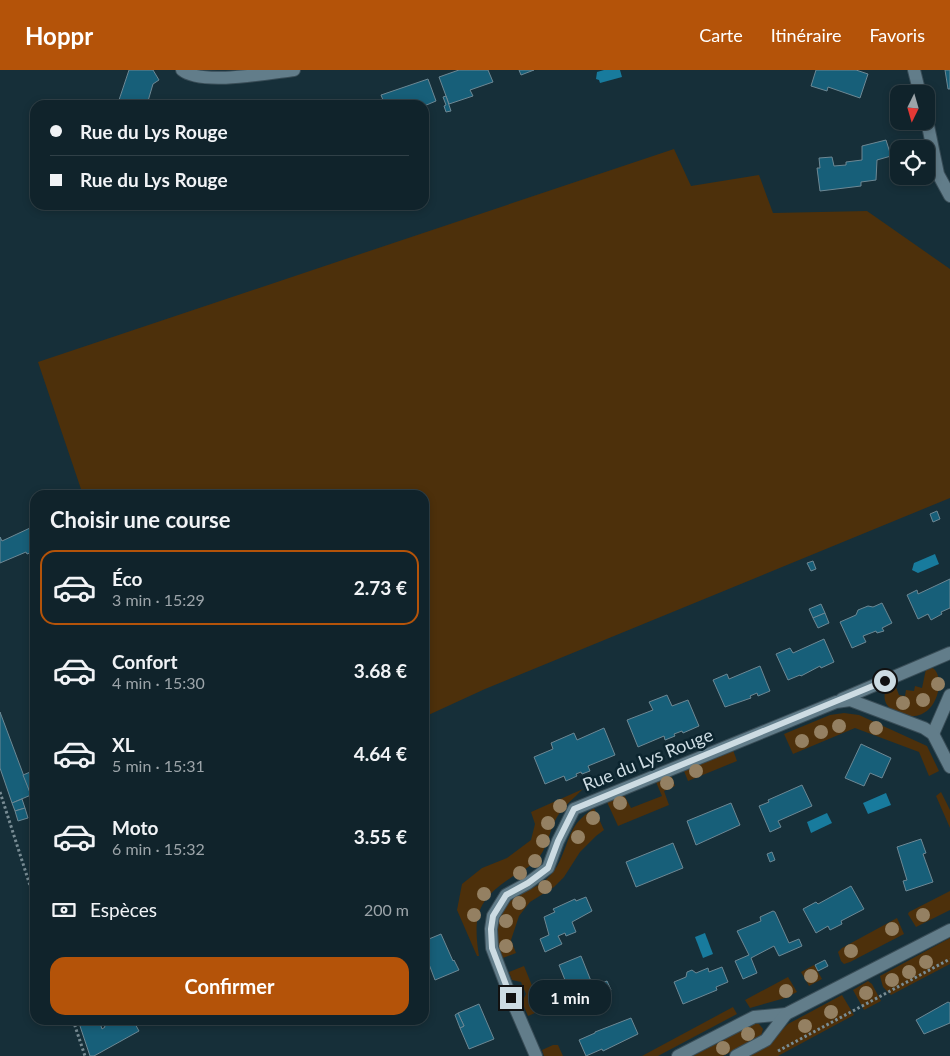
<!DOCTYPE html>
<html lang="fr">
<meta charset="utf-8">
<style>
body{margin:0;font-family:Lato,sans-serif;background:#1e2f37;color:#f1f3f6;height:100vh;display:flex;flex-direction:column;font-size:19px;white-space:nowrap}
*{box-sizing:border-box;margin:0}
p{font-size:16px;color:#9ca4a9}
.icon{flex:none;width:28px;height:28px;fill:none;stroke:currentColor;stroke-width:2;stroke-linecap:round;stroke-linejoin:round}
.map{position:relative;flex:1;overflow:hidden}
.sheet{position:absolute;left:30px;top:420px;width:399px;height:535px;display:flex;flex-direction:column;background:#10232b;border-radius:15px;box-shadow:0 2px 8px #0003,0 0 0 1px #304047}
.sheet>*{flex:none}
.guide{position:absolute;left:30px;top:30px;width:399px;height:110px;border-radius:15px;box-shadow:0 2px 8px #0003,0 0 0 1px #304047;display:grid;align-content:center;height:110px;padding:0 20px;background:#10232b}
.needle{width:32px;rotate:185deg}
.tools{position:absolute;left:890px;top:15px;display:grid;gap:10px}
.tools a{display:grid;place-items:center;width:45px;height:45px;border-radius:10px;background:#10232b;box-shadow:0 2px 8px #0003,0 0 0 1px #304047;font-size:25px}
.end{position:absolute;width:22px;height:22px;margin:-11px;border:6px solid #cddce3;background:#111;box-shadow:0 0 0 2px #111}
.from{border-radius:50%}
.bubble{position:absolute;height:35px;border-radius:15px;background:#10232b;box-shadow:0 2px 8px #0003,0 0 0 1px #304047;font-size:16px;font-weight:700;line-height:35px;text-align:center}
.guide b{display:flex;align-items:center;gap:18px;height:48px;font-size:19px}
.guide b+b{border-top:1px solid #304047}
.guide i{width:12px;height:12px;background:#f1f3f6}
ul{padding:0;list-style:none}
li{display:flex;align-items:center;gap:15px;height:75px;margin:0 10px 8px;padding:0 10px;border:2px solid transparent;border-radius:15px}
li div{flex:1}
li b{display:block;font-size:19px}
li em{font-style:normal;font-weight:700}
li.selected{border-color:#b45309}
li>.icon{width:45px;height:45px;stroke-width:1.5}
h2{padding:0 20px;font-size:22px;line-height:60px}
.pay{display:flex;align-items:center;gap:12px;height:55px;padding:0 20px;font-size:19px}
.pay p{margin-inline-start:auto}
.button{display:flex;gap:10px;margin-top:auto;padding:10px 20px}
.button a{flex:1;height:58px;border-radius:15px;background:#b45309;color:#fff;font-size:20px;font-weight:700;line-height:58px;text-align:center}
header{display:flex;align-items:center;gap:30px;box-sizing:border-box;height:70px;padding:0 25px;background:#b45309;color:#fff}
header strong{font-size:24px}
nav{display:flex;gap:28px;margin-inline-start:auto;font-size:18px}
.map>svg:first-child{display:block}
.green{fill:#4d300b}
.water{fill:#187b9d}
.building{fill:#175f79;stroke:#6d8894}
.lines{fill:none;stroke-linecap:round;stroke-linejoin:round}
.street-casing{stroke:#394d57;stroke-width:14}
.path{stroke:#788c94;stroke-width:3;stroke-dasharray:2.5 2.5;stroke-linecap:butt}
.street{stroke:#627d8a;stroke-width:12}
.tree{fill:#948062}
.route{stroke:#cddce3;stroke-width:6}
.labels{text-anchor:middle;stroke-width:5;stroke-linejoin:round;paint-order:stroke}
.street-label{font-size:18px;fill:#cddce3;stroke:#0c252f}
</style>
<header>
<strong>Hoppr</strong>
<nav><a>Carte</a><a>Itinéraire</a><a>Favoris</a></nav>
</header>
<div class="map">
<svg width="950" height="986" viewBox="0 0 950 986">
<rect width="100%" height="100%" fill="#162f39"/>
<!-- green -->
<g class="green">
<polygon points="674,79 691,116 759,105 773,143 867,141 950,199 950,428 485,619 424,647 424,425 83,425 38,292"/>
<path d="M929 597C950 599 938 665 894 641 884 635 883 628 886 618L894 612 899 625 905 626 906 620 914 621 915 616 922 618 926 599Z"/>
<polygon points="844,643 859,645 927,676 939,701 929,706 919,682 855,658 793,684 784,664 830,645"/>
<polygon points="733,680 737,691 688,711 684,701"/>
<polygon points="671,705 675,716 664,721 669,735 618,756 607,732 624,725 631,738 662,726 656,712"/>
<path d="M583 719C574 728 564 736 557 747 550 759 548 775 540 786 534 794 524 800 515 805 479 828 472 843 479 886H477L457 840 462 814 482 798 507 788 531 770 535 754 531 742Z"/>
<polygon points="941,722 950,740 950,758 936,726"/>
<path d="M594 738 604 760 596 766 580 782 564 807 554 817 530 832 519 846 511 870 516 883 503 888C492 866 495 838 519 825 532 818 544 814 553 802 565 787 566 767 577 753 582 747 588 742 594 738Z"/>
<polygon points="950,821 950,840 916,857 908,844 909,842"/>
<polygon points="897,848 904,864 850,892 844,894 841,891 838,882 842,878"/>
<polygon points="950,868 950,894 891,925 883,917 880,906"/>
<polygon points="814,895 822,909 809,916 801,902"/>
<polygon points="524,896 542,940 528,946 522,932 526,924 521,912 512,910 509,902"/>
<polygon points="788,907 797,922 785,928 750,938 745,930"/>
<polygon points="868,911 872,914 881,931 864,940 853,920"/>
<polygon points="842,925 854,945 778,986 749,986 770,974 780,962 788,954"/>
<polygon points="733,937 737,944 658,986 642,986"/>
<polygon points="755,953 759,954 763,959 761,966 723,986 693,986"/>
<polygon points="553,975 558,975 563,986 544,986 542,980"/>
</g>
<!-- water -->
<g class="water">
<polygon points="604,0 620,0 622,7 600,13 599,10 596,9 597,2"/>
<polygon points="935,484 939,494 918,503 912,500 914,493"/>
<polygon points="886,723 891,735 868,744 863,733"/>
<polygon points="827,743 832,753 811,763 807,752"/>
<polygon points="705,863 713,884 703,888 695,867"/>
</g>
<!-- building -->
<g class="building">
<polygon points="129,0 153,0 159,10 153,14 148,31 150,35 120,35 119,30"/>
<polygon points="459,0 488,0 493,12 470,20 473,26 449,34 439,7"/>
<polygon points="519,0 534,0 521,5"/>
<polygon points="816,0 856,0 868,4 860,28 828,17 827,21 811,16"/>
<polygon points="945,0 950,0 950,19 948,19"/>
<polygon points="428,9 436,31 424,36 385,35 381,25"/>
<polygon points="446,26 451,41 446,42 444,36 446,35 443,27"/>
<polygon points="367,30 368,35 352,35"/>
<polygon points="886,70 891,86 877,90 876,110 861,112 861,116 820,121 817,98 820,98 819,88 832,87 834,96 846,95 846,92 862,90 862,76"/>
<polygon points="937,441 940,449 933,452 930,444"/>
<polygon points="30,458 35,471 35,481 27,484 26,482 0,493 0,467 2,471"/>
<polygon points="813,491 816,499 811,501 807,493"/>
<polygon points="950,509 950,538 941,542 942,544 931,550 928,544 918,549 907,525 917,520 918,524"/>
<polygon points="882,533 892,553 882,558 884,561 877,563 876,561 863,566 866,572 852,578 840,552 856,545 858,540 868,536 873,537"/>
<polygon points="821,534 825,543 813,548 809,539"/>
<polygon points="825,543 829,553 818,558 813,548"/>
<polygon points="824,569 834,592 821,598 820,596 801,606 800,605 788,610 776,584 790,578 793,583"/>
<polygon points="760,596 770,621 758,626 757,623 750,626 751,628 725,637 713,610 727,604 729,609"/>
<polygon points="667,625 672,636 688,630 699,656 683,663 682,661 674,664 675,666 665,670 664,666 638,677 627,650 653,640 649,632"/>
<polygon points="0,642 31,725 12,733 0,698"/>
<polygon points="604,658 615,685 588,696 590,701 582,704 581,702 576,704 577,706 566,711 564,706 545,714 534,687 553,679 551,673 574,663 577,670"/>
<polygon points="861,674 891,688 882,708 870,703 864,716 845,708"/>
<polygon points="35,700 35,724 31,725 23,705"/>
<polygon points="802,715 812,736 778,751 781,757 770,762 759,736 769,732 768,730"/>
<polygon points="22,729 25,738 15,741 12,733"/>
<polygon points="731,733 740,755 696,775 687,751"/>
<polygon points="25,738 28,748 18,751 15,741"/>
<polygon points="921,769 926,783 923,784 933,812 906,821 903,811 907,810 897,777"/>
<polygon points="673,773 683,798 636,817 626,792"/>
<polygon points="772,782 775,790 770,792 767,784"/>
<polygon points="851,816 864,839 841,851 842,854 830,860 828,856 816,863 803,839 816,832 818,834"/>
<polygon points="586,827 592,841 572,852 576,862 566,866 565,863 558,866 562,874 545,882 540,869 549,865 544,847 555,842 553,839 575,829 576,831"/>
<polygon points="773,841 775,842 789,873 799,869 802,876 779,886 774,876 751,888 757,903 743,909 735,891 749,885 737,861 761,851 760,847"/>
<polygon points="441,864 453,891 454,890 459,900 435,910 424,881 424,871"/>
<polygon points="581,886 593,916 596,914 601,925 576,936 572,926 569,927 564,916 567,915 559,895"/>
<polygon points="825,890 828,896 818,901 815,895"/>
<polygon points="722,897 728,912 716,917 717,920 683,934 674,912 686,907 687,902 692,900 696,903 708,898 709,902"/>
<polygon points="607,911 611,920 601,924 597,915"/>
<polygon points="597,927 600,936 580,944 577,935"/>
<polygon points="948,932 950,933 950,953 924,964 916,950"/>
<polygon points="479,934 494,969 469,979 460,958 464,956 458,943"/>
<polygon points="458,943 464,956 460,958 455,945"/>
<polygon points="631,948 638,964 603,981 602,979 586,986 579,970 595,963 595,962"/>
<polygon points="78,950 99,950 102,959 105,957 104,955 120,950 133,950 139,961 94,986 90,986"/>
</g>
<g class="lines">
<!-- street casing -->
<g class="street-casing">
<g id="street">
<path d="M182 0C201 16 269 3 294 0"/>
<polyline points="914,0 920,24"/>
<polyline points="926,46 938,104 950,126"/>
<polyline points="842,629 950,583"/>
<polyline points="933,664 950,625"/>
<polyline points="536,986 511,928 492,878 491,859 493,846 506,825 528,813 548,798 558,771 574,739 836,632 850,630 924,658 933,664 950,697"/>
<polyline points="678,986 754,947 786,944 950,860"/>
<polyline points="736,986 766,970 786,944"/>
</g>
</g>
<!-- path -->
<g class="path">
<polyline points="0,722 35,831"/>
<polyline points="73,950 85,986"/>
<polyline points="778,981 950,889"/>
</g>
<!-- street -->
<use href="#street" class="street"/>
</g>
<!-- trees -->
<g class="tree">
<circle cx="938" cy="614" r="7"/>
<circle cx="923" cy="630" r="7"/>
<circle cx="903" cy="633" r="7"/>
<circle cx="839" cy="656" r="7"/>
<circle cx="876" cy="658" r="7"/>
<circle cx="821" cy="662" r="7"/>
<circle cx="802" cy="671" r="7"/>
<circle cx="696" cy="701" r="7"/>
<circle cx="667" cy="713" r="7"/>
<circle cx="620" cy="733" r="7"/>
<circle cx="560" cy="736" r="7"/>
<circle cx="593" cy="748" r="7"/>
<circle cx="548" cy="753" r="7"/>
<circle cx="578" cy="767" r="7"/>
<circle cx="543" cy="771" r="7"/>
<circle cx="535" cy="791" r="7"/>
<circle cx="520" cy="803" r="7"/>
<circle cx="545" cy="817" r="7"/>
<circle cx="484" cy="824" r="7"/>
<circle cx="519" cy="833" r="7"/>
<circle cx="474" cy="845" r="7"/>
<circle cx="923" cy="845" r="7"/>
<circle cx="506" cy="851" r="7"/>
<circle cx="892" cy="859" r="7"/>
<circle cx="506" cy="876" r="7"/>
<circle cx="851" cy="881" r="7"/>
<circle cx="926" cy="892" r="7"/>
<circle cx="909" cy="902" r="7"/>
<circle cx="811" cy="906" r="7"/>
<circle cx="892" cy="910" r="7"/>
<circle cx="786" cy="921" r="7"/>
<circle cx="866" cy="923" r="7"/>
<circle cx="831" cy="942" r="7"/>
<circle cx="805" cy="956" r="7"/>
<circle cx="748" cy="964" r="7"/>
<circle cx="723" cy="978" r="7"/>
</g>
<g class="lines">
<!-- route -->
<polyline class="route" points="511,928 492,878 491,859 493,846 506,825 528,813 548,798 558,771 574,739 885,611"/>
</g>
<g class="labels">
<!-- street labels -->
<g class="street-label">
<text transform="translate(648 690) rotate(-22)" y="6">Rue du Lys Rouge</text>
</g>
</g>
</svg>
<div class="tools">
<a><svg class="needle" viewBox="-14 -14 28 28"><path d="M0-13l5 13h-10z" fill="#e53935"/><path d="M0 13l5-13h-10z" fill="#9ca4a9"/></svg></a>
<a><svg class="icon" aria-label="locate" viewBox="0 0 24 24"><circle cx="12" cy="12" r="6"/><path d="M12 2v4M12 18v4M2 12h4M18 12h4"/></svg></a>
</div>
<i class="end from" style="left:885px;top:611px"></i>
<i class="end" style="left:511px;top:928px"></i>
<div class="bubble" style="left:529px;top:910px;width:82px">1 min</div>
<div class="guide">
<b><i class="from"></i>Rue du Lys Rouge</b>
<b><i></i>Rue du Lys Rouge</b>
</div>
<section class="sheet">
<h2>Choisir une course</h2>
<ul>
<li class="selected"><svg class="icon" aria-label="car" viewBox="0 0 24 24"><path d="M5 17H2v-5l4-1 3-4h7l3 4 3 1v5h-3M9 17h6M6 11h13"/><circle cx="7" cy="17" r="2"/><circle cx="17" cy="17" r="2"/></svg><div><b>Éco</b><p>3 min · 15:29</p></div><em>2.73 €</em></li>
<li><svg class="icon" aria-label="car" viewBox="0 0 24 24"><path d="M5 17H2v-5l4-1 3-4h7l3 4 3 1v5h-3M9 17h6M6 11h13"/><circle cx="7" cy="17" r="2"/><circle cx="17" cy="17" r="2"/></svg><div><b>Confort</b><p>4 min · 15:30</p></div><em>3.68 €</em></li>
<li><svg class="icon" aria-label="car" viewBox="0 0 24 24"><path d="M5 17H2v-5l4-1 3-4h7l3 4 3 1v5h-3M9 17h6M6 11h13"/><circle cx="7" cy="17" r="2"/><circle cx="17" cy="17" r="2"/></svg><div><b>XL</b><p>5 min · 15:31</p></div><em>4.64 €</em></li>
<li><svg class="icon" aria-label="car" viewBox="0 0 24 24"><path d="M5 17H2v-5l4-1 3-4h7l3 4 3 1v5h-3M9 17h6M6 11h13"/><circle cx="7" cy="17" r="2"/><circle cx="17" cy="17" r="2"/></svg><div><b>Moto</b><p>6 min · 15:32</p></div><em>3.55 €</em></li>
</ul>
<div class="pay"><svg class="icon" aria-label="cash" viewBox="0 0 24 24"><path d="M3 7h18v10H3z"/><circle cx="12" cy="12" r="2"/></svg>Espèces<p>200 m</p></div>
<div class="button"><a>Confirmer</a></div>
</section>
</div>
